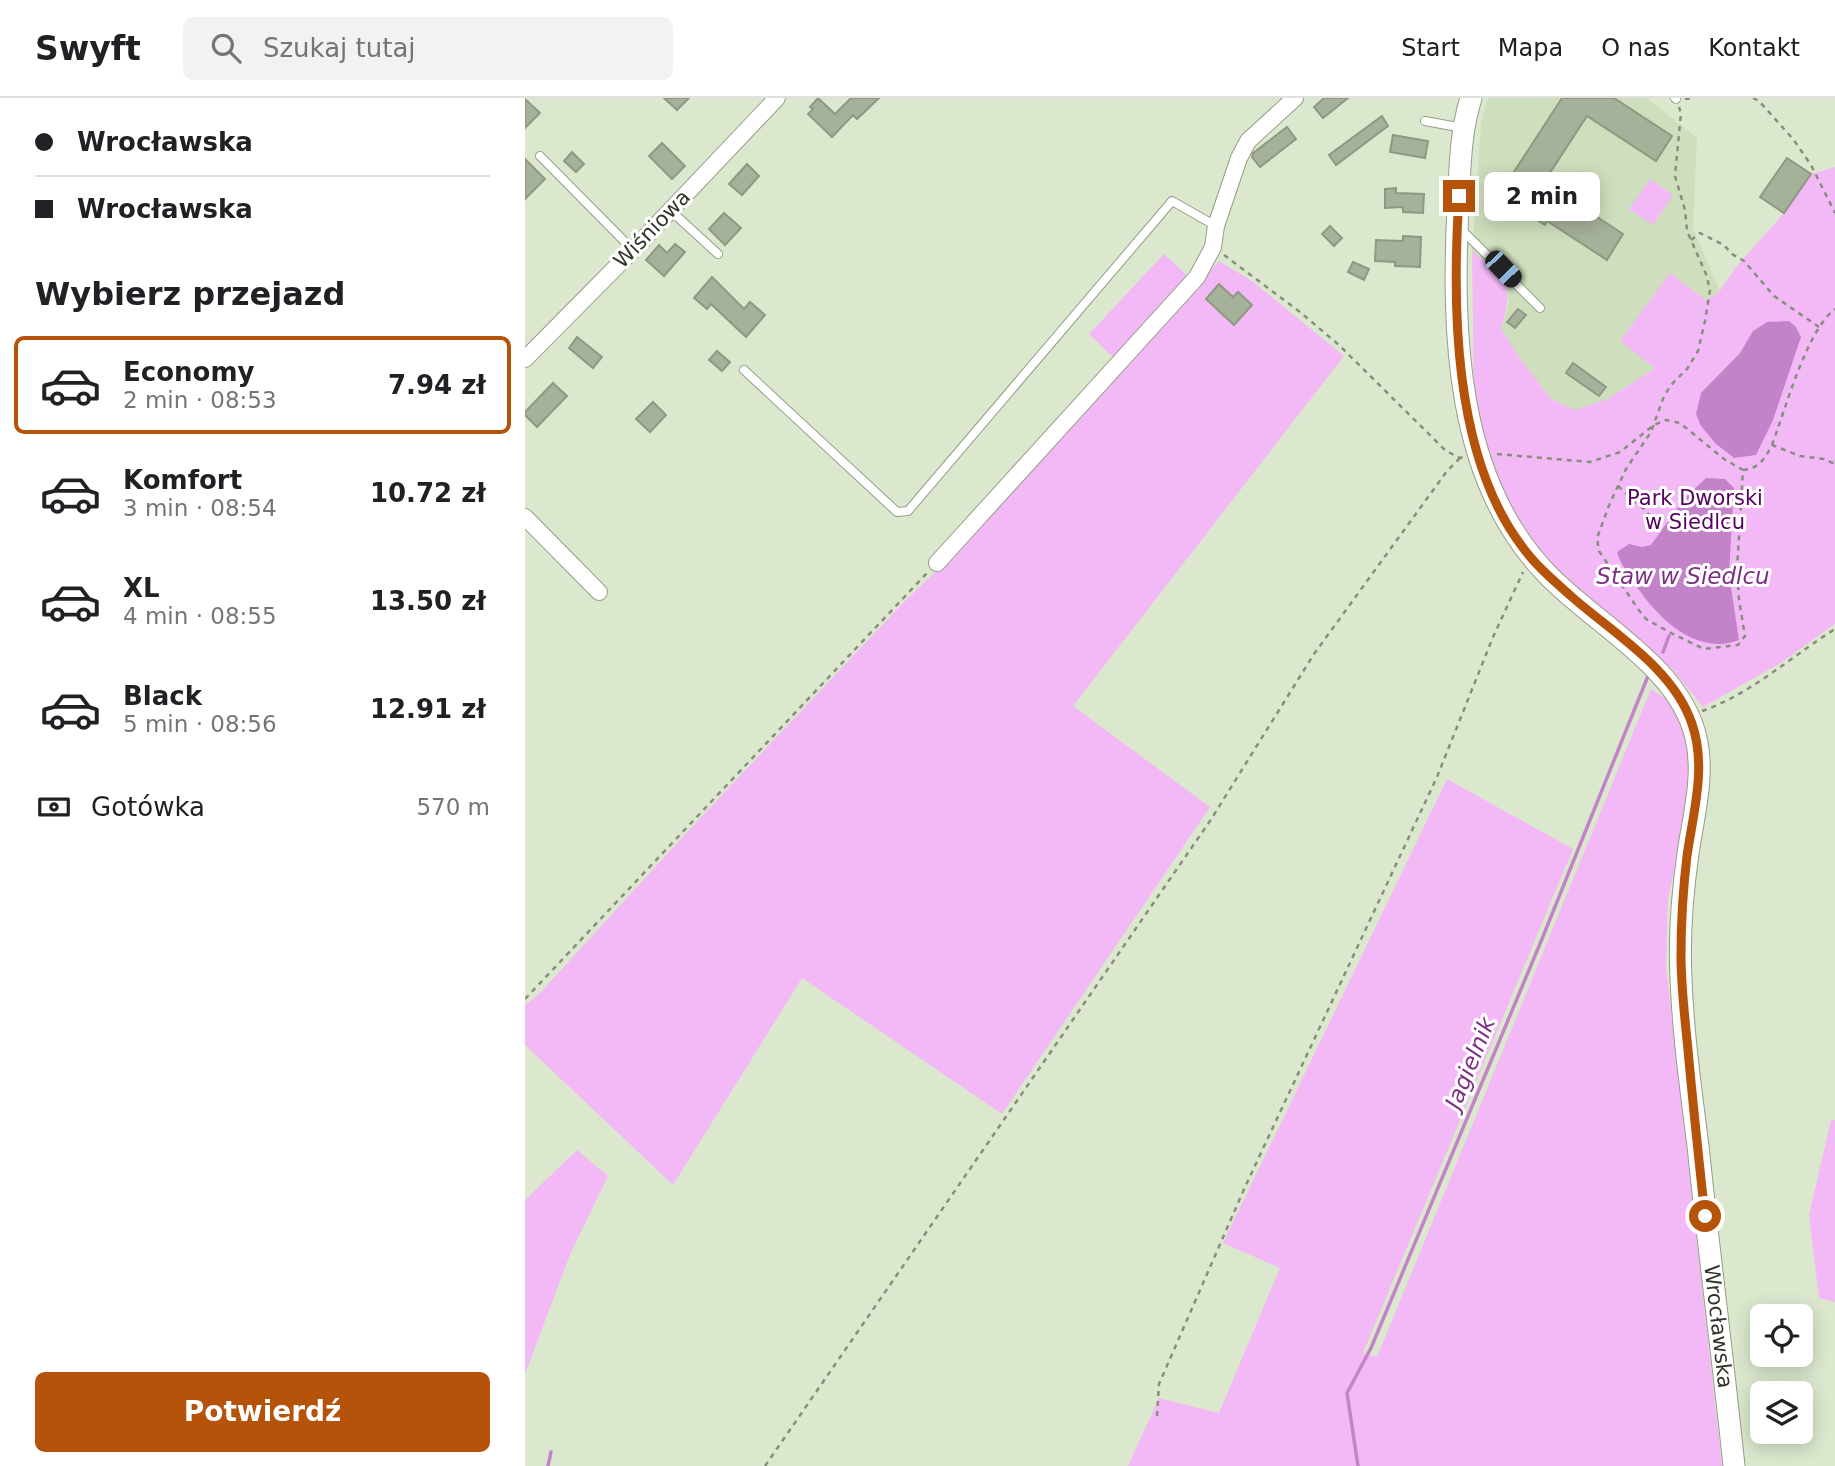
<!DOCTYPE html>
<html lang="pl">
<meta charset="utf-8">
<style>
body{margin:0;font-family:"DejaVu Sans",sans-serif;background:#f2f2f2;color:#202124;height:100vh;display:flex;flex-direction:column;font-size:26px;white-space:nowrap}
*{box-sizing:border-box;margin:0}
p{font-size:23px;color:#757577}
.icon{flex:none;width:38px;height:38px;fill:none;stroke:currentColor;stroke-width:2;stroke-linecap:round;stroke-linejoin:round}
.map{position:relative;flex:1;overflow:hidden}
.details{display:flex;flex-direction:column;background:#fff;width:525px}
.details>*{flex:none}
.top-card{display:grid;align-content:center;height:154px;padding:0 35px;background:#fff}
.buttons{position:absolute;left:1225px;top:1206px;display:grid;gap:14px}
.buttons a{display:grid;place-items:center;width:63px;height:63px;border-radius:10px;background:#fff;box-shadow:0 4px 18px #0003;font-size:35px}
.end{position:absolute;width:32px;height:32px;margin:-16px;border:9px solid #b45309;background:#fff;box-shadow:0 0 0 4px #fff}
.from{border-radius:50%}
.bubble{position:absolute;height:49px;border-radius:10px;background:#fff;box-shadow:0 4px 18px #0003;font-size:23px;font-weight:800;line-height:49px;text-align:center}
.car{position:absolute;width:21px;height:42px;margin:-21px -10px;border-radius:9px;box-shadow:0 0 5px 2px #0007;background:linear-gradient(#222 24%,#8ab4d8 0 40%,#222 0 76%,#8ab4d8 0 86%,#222 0)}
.top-card b{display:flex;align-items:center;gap:24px;height:66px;font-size:26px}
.top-card b+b{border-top:2px solid #e0e0e0}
.top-card i{width:18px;height:18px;background:#202124}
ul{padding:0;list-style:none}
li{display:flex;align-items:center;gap:21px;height:98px;margin:0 14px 10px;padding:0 21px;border:4px solid transparent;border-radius:10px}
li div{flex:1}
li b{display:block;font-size:26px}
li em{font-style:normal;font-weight:800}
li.selected{border-color:#b45309}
li>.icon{width:63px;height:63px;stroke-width:1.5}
h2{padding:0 35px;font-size:32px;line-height:84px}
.pay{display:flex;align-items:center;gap:18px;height:77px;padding:0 35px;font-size:26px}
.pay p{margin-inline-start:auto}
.primary-button{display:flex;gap:14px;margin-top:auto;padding:14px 35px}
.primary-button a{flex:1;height:80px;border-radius:10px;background:#b45309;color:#fff;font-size:28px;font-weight:800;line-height:80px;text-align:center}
header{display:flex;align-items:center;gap:42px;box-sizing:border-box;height:98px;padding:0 35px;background:#fff;border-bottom:2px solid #e0e0e0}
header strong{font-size:33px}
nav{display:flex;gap:38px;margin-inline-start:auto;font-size:24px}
.search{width:490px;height:63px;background:#f2f2f2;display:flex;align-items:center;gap:18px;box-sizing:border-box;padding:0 24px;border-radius:10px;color:#757577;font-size:26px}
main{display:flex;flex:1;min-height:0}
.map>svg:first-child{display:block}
.built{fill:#cfdebd}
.green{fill:#f2b9f6}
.water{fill:#c383c8}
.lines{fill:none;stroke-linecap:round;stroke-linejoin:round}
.stream{stroke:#c383c8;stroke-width:3.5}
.building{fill:#a6b199;stroke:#8f9982;stroke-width:2}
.lane-casing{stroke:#949e87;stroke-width:10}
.street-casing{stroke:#949e87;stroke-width:18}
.secondary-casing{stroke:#949e87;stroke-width:23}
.path{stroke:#868e7c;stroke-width:2.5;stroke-dasharray:5 5;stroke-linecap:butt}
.lane{stroke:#fff;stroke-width:8}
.street{stroke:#fff;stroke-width:16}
.secondary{stroke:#fff;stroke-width:21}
.route{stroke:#b45309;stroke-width:9}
.labels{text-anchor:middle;stroke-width:6;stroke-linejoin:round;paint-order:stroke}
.street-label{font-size:21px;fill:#30342a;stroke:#fff}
.park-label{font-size:21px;fill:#57025e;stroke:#fff}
.water-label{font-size:23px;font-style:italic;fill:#7d3084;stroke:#fff}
</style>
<header>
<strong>Swyft</strong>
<div class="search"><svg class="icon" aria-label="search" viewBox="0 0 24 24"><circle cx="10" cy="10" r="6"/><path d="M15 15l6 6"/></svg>Szukaj tutaj</div>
<nav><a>Start</a><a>Mapa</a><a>O nas</a><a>Kontakt</a></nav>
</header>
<main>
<section class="details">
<div class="top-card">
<b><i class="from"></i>Wrocławska</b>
<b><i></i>Wrocławska</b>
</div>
<h2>Wybierz przejazd</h2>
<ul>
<li class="selected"><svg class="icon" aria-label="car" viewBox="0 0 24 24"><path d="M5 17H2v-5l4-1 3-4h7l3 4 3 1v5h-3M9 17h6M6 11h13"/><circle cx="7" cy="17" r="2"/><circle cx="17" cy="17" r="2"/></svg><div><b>Economy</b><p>2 min · 08:53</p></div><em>7.94 zł</em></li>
<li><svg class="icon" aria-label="car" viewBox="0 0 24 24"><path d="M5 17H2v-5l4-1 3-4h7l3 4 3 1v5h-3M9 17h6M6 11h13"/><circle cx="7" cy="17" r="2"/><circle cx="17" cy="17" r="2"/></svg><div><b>Komfort</b><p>3 min · 08:54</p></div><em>10.72 zł</em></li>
<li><svg class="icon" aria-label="car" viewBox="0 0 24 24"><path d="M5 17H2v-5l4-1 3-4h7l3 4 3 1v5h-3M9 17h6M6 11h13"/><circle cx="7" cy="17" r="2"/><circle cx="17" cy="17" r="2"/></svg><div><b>XL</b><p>4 min · 08:55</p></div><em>13.50 zł</em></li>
<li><svg class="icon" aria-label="car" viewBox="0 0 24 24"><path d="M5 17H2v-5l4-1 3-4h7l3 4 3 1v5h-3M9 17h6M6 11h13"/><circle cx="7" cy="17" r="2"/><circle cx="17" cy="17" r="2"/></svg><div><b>Black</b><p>5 min · 08:56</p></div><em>12.91 zł</em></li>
</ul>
<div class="pay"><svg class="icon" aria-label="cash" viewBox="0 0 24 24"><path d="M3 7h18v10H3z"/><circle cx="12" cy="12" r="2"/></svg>Gotówka<p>570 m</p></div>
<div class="primary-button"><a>Potwierdź</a></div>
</section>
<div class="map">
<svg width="1310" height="1368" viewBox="0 0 1310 1368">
<rect width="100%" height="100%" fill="#dce8ce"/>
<!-- built -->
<polygon class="built" points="963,0 1122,0 1172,40 1168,130 1195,194 1181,202 1131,270 1083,301 1050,312 1026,301 994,260 976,230 984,205 978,177 947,153 956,26"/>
<!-- green -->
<g class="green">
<path d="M1310 69V526L1257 564 1178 609 1147 571 1032 478 976 401 949 305 947 153C981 180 990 186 976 230L994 259 1026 301 1050 312 1083 301 1130 270 1095 243 1145 175 1181 202 1194 194 1211 169 1259 115 1286 76Z"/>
<polygon points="1125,81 1148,97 1128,127 1104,111"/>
<polygon points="639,156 665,180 590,261 564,236"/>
<polygon points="694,163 727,183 819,258 548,608 685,709 477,1016 277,880 148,1087 0,947 0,907 15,895 164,732 380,503 428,457"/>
<polygon points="1126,591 1146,604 1162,633 1167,671 1164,703 1143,801 1141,868 1197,1368 603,1368 634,1300 694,1315 755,1170 698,1145 922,681 1048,751 838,1255 852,1259"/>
<polygon points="1306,1022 1310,1022 1310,1204 1294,1200 1284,1117"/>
<polygon points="52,1052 83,1078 46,1154 0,1276 0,1102"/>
</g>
<!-- water -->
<g class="water">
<polygon points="1264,223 1271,229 1276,239 1248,322 1231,357 1209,360 1191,346 1176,328 1171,316 1176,295 1215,255 1228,233 1242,224"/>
<path d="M1181 380 1200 381 1209 390 1204 476 1214 542C1169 559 1130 517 1108 483 1102 474 1095 465 1092 454L1104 446 1117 449 1126 447 1159 401Z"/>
</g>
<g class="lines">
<!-- stream -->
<g class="stream">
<polyline points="1138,554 1144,538"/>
<polyline points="23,1368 26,1354"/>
<polyline points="833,1368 822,1295 846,1250 1017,841 1123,578"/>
</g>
</g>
<!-- building -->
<g class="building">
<polygon points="139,0 164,0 152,12"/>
<polygon points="293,0 310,16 326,0 354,0 332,21 328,17 307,39 283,16 288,11 285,9"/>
<polygon points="799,0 823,0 798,20 789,9"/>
<polygon points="1037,0 1089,0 1147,38 1131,63 1062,18 1019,84 1098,136 1082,162 1022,123 1020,127 974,97"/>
<polygon points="0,1 15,15 0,30"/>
<polygon points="857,18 863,28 811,67 804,57"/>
<polygon points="762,29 771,41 735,69 727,59 728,55"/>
<polygon points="868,37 903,43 900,60 865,54"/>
<polygon points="137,45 160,68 147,81 124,58"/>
<polygon points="47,54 59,66 51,74 39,63"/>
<polygon points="1262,60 1286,76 1259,115 1235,99"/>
<polygon points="0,61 20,81 0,101"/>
<polygon points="222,66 234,78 217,97 204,86"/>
<polygon points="871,90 871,95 899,96 898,115 878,114 878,109 860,110 860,91"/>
<polygon points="199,115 216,130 200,147 184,131"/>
<polygon points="805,128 817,140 809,148 797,136"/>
<polygon points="878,138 896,139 895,169 870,168 870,164 850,163 851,142 878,143"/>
<polygon points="150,146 160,154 139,178 121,162 134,147 142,155"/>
<polygon points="828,164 844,171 839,182 823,174"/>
<polygon points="187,179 219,211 225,204 240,217 221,239 186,206 182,211 169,200"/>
<polygon points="694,186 708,199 713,194 727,207 709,227 681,201"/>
<polygon points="993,211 1001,217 990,230 982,224"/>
<polygon points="52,239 77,259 68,270 44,250"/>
<polygon points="192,253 205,264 197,273 184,262"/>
<polygon points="1048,265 1081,289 1074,298 1041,275"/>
<polygon points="28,285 42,298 12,329 0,317 0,314"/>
<polygon points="128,304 141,317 125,334 111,321"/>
</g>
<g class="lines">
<!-- lane casing -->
<g class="lane-casing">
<g id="lane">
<polyline points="1150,0 1151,1"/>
<polyline points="900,23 938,30"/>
<polyline points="15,58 108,152"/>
<polyline points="145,112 193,156"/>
<polyline points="935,130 1015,210"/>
<polyline points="219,272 372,414 383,413 647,103 691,128"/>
</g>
</g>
<!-- street casing -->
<g class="street-casing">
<g id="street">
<polyline points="0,261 108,152 252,0"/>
<polyline points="0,419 74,494"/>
<polyline points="412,465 672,179 688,149 691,128 714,60 723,43 770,0"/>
</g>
</g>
<!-- secondary casing -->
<g class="secondary-casing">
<g id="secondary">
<path id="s1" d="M946 0C935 35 935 72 933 109 927 233 930 380 1021 475 1069 526 1155 568 1171 640 1180 678 1168 719 1163 756 1157 797 1154 839 1156 880 1158 936 1166 992 1173 1048 1184 1155 1198 1261 1209 1368"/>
</g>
</g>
<!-- path -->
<g class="path">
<polyline points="1228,0 1234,3 1268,41 1286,67 1310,115"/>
<polyline points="1160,1 1169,0"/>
<polyline points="1166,142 1175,135 1199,147 1207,156 1219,163 1249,198 1294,229"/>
<polyline points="699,157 775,214 814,247 921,353 935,360 938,359"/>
<path d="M1247 347C1260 313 1281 233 1310 211"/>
<polyline points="972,356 1065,364 1095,354 1129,327 1141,322 1155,325 1199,361 1218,372 1212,472 1214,502 1220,538 1213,547 1179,551 1144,534 1121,521 1113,511 1074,453 1072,440 1085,405 1101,371 1126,334 1139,298 1146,287 1162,271 1173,253 1180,223 1185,192 1181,176 1162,133 1160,112 1150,78 1156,15 1154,9"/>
<path d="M1218 372C1234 371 1240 360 1247 347L1275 358 1299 361 1310 366"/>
<polyline points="1093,388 1121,413 1132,429"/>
<path d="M1177 613C1226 596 1267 558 1310 531"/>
<polyline points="0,901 402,475"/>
<polyline points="632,1318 634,1286 720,1089 912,679 968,539 998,474"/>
<polyline points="240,1368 685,723 789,556 922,373 935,360"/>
</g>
<!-- lane -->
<use href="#lane" class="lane"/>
<!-- street -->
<use href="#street" class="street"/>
<!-- secondary -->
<use href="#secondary" class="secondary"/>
</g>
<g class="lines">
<!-- route -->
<path class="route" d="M934 98C927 207 928 356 996 447 1010 467 1029 483 1047 499 1088 535 1149 571 1167 626 1182 669 1168 715 1162 758 1158 791 1156 825 1156 858 1156 889 1160 921 1163 952 1168 1007 1174 1063 1180 1118"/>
</g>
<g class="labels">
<!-- street labels -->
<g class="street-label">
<text transform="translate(127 131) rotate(-46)" y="7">Wiśniowa</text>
<text dy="7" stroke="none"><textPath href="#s1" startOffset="1316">Wrocławska</textPath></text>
</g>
<!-- park labels -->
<g class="park-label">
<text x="1170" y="407">Park Dworski<tspan x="1170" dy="24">w Siedlcu</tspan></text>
</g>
<!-- water labels -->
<g class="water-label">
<text x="1158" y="486">Staw w Siedlcu</text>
<text transform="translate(945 965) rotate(-68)" y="8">Jagielnik</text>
</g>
</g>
</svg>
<div class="buttons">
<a><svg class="icon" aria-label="locate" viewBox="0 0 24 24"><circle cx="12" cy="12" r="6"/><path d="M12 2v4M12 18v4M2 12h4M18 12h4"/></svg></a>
<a><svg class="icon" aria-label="layers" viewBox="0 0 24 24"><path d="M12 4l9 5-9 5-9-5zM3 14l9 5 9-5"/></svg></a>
</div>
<i class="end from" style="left:1180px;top:1118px"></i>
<i class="end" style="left:934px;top:98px"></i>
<div class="bubble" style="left:959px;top:74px;width:116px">2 min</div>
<i class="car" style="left:978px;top:171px;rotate:136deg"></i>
</div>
</main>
